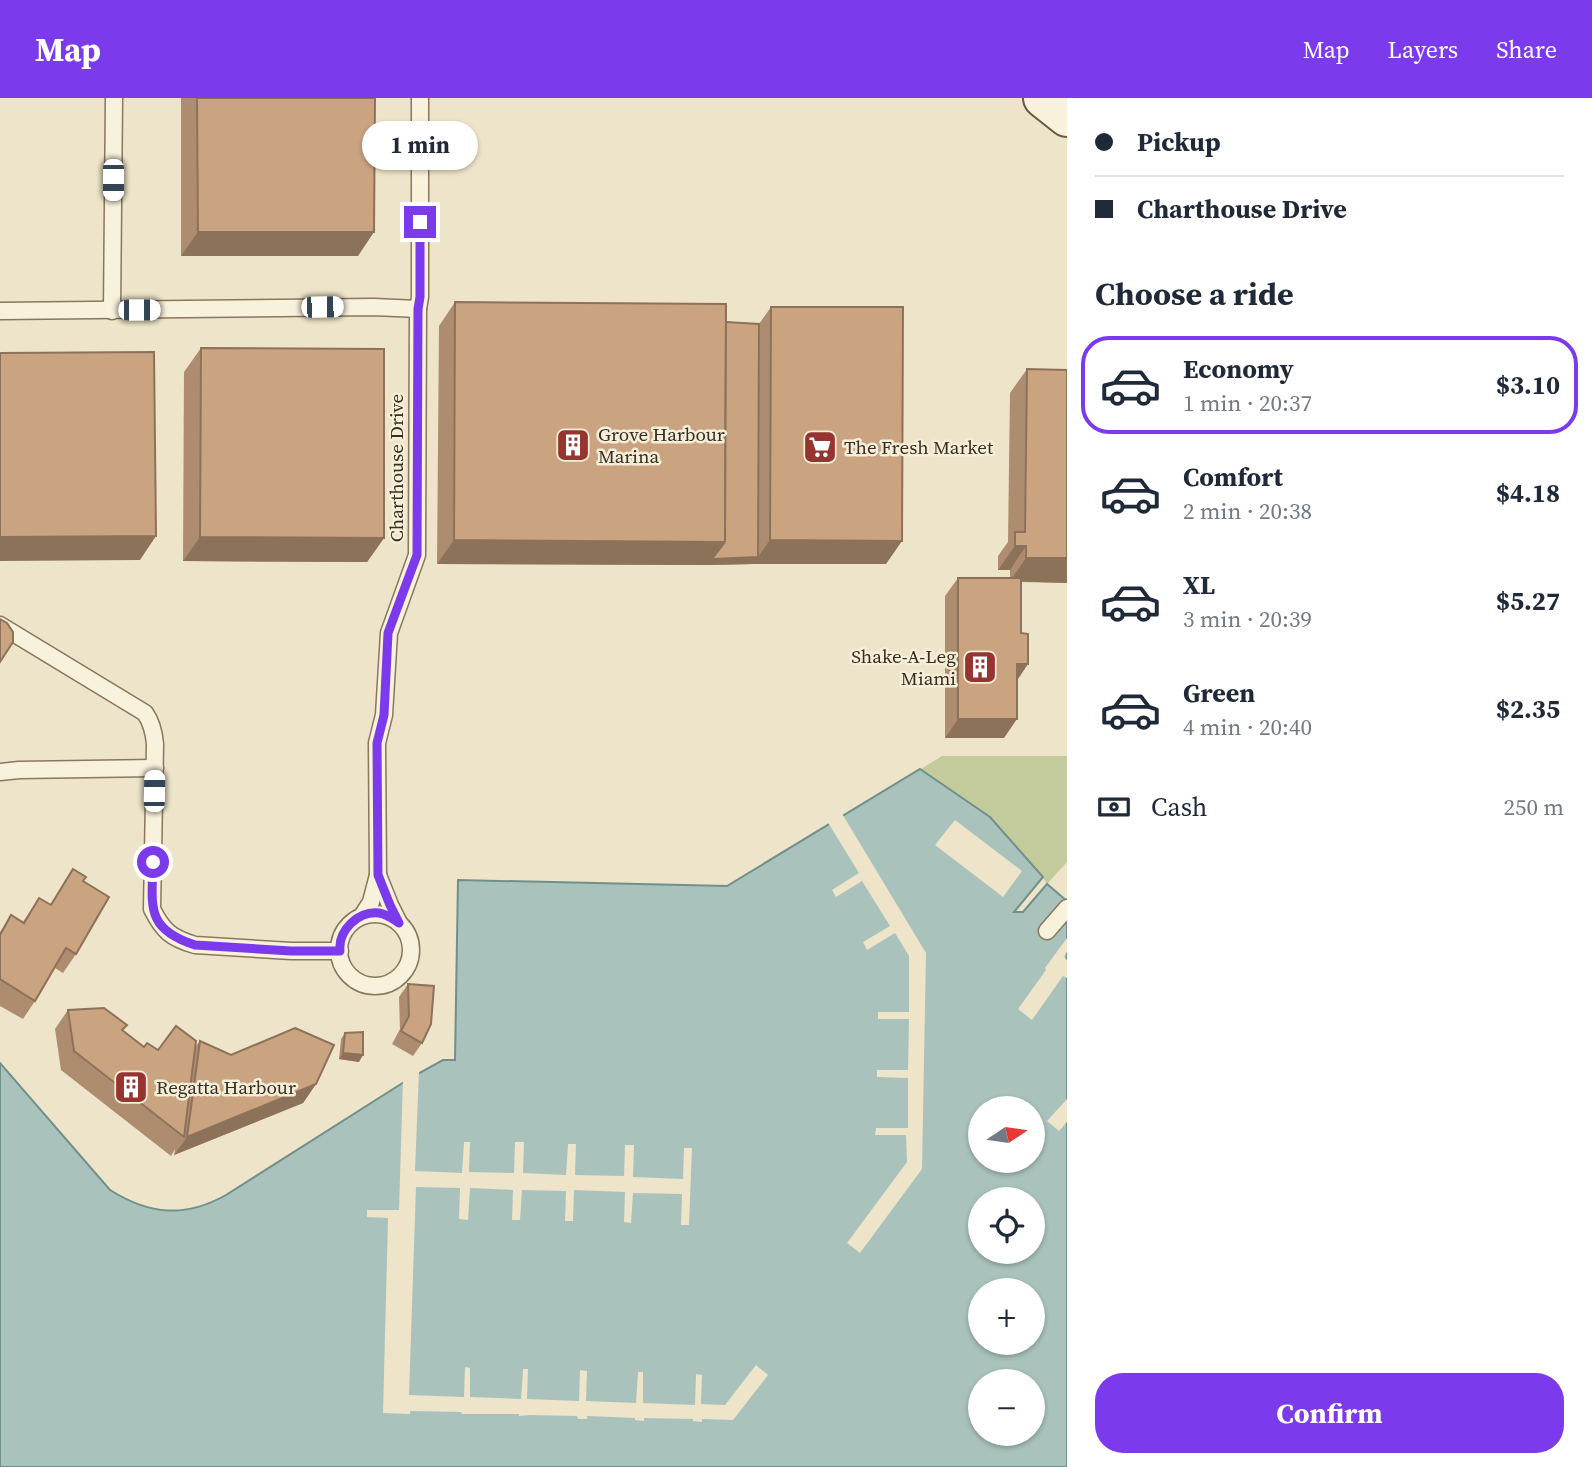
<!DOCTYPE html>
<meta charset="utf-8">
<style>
body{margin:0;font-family:"Source Serif 4",serif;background:#f2f2f3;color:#1f2937;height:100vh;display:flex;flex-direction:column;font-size:26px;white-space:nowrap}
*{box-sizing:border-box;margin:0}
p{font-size:23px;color:#747a83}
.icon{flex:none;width:38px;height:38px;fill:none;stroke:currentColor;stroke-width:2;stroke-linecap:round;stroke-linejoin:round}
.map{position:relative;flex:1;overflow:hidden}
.side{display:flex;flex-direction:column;background:#fff;width:525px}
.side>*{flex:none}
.banner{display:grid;align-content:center;height:154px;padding:0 28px;background:#fff}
.needle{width:46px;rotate:77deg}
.buttons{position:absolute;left:968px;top:998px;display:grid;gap:14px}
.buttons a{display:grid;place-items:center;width:77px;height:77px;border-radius:50%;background:#fff;box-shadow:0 2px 5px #0004;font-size:35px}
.end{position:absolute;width:32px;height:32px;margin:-16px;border:9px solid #7c3aed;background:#fff;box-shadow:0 0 0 4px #fff}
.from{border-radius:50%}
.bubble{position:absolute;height:49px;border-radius:24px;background:#fff;box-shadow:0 2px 5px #0004;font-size:23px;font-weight:700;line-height:49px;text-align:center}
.car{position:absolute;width:21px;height:42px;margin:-21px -10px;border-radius:9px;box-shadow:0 0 5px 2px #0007;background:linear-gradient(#fff 24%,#345 0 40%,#fff 0 76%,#345 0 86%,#fff 0)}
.banner b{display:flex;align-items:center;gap:24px;height:66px;font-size:26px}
.banner b+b{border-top:2px solid #e0e1e3}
.banner i{width:18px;height:18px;background:#1f2937}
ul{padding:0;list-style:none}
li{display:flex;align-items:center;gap:21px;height:98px;margin:0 14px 10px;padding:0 14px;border:4px solid transparent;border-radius:28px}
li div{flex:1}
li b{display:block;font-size:26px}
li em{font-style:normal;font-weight:700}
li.on{border-color:#7c3aed}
li>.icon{width:63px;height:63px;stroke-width:1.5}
h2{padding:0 28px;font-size:32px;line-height:84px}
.pay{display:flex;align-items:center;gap:18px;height:77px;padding:0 28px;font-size:26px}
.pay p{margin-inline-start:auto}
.cta{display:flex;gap:14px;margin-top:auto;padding:14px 28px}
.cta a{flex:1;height:80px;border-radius:28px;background:#7c3aed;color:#fff;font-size:28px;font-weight:700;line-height:80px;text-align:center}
header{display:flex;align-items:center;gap:42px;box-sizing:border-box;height:98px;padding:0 35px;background:#7c3aed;color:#fff}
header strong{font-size:33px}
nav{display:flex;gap:38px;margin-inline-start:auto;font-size:24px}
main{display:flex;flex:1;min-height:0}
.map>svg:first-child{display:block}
.green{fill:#c3cb9d}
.water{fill:#a9c2bc;stroke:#70908a;stroke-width:2;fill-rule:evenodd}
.pier{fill:#ede4c9}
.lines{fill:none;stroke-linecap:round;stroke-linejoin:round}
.service-casing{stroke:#89775e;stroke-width:19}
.secondary-casing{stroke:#6b5841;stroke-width:42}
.service{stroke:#f8f1dc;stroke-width:16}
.secondary{stroke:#f8f1dc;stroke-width:38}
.wall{fill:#ae8c6f}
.shaded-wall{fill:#8d725a}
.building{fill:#caa381;stroke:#8d725a;stroke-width:2}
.route{stroke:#7c3aed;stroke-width:9}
.labels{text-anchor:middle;stroke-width:5;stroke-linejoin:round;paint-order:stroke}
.poi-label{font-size:19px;fill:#3a2e21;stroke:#f5eed8;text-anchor:start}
.street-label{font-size:19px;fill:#3a2e21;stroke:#f5eed8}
</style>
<header>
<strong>Map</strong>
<nav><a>Map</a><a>Layers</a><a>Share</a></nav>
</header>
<main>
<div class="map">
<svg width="1067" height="1369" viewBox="0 0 1067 1369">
<rect width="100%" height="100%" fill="#ede4c9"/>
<!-- green -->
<polygon class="green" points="942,658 1067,658 1067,764 1047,786 1043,780 1038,785 903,682"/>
<!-- water -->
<path class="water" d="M920 671 990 719 1043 779 1014 814H1023L1047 786 1067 803V1369H0V965L110 1092C150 1117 185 1120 226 1097L412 979 443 962H455L458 782 727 788ZM980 1010H1032V1062H980ZM980 1101H1032V1153H980ZM980 1192H1032V1244H980ZM980 1283H1032V1335H980Z"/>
<!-- pier -->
<g class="pier">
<polygon points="841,714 926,855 922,1071 860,1155 847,1145 907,1064 906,1037 875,1037 876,1030 908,1030 908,980 877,979 877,972 908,972 909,921 878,921 878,914 909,914 909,858 895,835 867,852 863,844 890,828 862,783 836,799 832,792 859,775 827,723"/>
<polygon points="955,722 1022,773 1003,799 935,747"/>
<polygon points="1067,840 1067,854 1064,859 1067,862 1067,880 1063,878 1032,922 1018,911 1046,872 1045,870"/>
<polygon points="419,973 415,1073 462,1075 464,1044 470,1044 469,1074 514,1075 515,1044 524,1044 523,1075 566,1077 568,1046 576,1046 575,1077 624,1078 625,1047 634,1047 633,1079 683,1081 684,1050 692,1050 689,1127 681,1127 682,1096 633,1095 631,1125 624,1124 625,1094 574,1092 573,1123 565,1123 566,1093 522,1092 520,1122 512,1122 513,1092 470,1090 468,1122 459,1121 460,1090 416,1089 409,1297 464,1299 465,1269 470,1270 470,1299 521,1301 523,1271 528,1271 527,1301 579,1303 580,1272 587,1273 586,1303 636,1305 638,1274 643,1274 643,1305 695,1307 696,1276 702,1277 701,1306 725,1307 756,1267 768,1277 733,1322 702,1321 702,1324 693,1323 693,1321 644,1320 644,1323 635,1322 635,1320 587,1318 587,1321 578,1321 577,1318 530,1317 519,1318 519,1316 462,1316 461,1314 410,1313 410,1316 383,1315 388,1120 367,1119 367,1112 399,1112 403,981"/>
<polygon points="1067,1001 1067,1024 1059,1033 1047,1023"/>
</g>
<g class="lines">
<!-- service casing -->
<g class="service-casing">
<g id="service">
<polyline points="0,213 374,209 418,211"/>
<polyline points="112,213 114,0"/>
<path d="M0 527 145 615C152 625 154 634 155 646L152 811C163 833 171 840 195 847L291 853H340"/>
<polyline points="0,674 19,672 155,670"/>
<polyline points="378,777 390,807 399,825"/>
<circle cx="375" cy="852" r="36"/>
<polyline points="362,818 371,804 378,777 377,645 384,617 389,535 417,457 418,211 420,199 420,0"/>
<polyline points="1047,833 1067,810"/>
</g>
</g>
<!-- secondary casing -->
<g class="secondary-casing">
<polyline id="secondary" points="1043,0 1067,19"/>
</g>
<!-- service -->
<use href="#service" class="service"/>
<!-- secondary -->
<use href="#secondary" class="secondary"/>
</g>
<!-- wall -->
<g class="wall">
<polygon points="181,0 375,0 358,158 181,158"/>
<polygon points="455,204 759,226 771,209 886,466 754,466 708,467 437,466 439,228"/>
<polygon points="201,250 384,440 367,464 183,463 184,274"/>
<polygon points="1027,271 1067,485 1021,484 1017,581 1004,640 945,640 945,498 958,480 1010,480 1010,472 998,472 998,458 1008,444 1010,295"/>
<polygon points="73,771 83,783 76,856 63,875 55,870 35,903 23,921 0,908 0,834 11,817 23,824 39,800 50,807"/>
<polygon points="408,886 422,945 413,958 392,946 400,931 399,899"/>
<polygon points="68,912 123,932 144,949 158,952 195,949 200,943 231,957 316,986 303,1005 174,1057 175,1051 171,1058 61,972 55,931"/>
<polygon points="345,935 359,964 339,961 341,941"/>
</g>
<!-- shaded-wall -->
<g class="shaded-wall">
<polygon points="198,134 374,134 358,158 181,158"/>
<polygon points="156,438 140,462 0,463 0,439"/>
<polygon points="200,439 384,440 367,464 183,463"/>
<polygon points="454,442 725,444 758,459 770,442 902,443 886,466 754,466 708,467 437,466"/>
<polygon points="1015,448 1026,448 1010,472 998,472"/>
<polygon points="1026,460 1067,460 1067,485 1010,483"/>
<polygon points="1017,566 1028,566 1016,584"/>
<polygon points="958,621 1017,621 1004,640 945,640"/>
<polygon points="343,955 363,957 359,964 339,961"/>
<polygon points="316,986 303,1005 174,1057 187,1039"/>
</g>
<!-- building -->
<g class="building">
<polygon points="197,0 375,0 374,134 198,134"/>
<polygon points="455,204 726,206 725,444 454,442"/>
<polygon points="771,209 903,209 902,443 770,442"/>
<polygon points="726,224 759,226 758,459 712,461 725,444"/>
<polygon points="201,250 384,251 384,440 200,439"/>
<polygon points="154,254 156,438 0,439 0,255"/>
<polygon points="1027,271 1067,272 1067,460 1026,460 1026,448 1015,448 1015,434 1025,434"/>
<polygon points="958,480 1021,480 1021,535 1028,536 1028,566 1017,566 1017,621 958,621"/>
<polygon points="0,521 7,525 13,534 13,544 0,564"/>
<polygon points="73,771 86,779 83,783 109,799 76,856 66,850 35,903 0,881 0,837 11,817 24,825 39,800 51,807"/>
<polygon points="408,886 434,888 431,926 422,945 401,933 409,918"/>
<polygon points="104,910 127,927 122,932 144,949 147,945 158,952 176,928 196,943 184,1039 74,953 68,912"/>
<polygon points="295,930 334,947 316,986 187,1039 200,943 231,957"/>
<polygon points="363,934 363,957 343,955 345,935"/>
</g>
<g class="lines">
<!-- route -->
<path class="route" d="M153 764C152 808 145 831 195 847L291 853H340C338 832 358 813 379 815 387 816 393 821 399 825L390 807 378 777 377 645 384 617 388 535 417 457 418 211 420 199V124"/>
</g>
<!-- icons -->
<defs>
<g id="building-square" transform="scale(1.75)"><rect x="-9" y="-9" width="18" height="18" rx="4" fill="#963530" stroke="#f5eed8"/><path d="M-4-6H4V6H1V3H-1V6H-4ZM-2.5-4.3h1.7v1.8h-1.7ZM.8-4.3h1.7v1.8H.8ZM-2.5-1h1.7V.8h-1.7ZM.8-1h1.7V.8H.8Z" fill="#fff"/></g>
<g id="supermarket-square" transform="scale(1.75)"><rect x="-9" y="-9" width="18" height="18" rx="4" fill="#963530" stroke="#f5eed8"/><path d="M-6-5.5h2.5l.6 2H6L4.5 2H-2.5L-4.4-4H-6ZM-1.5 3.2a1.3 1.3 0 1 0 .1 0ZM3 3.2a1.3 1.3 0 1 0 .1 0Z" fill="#fff"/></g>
</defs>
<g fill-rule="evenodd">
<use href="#building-square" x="573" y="347"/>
<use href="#supermarket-square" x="820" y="349"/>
<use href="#building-square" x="980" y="569"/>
<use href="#building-square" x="131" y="989"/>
</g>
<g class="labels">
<!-- poi labels -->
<g class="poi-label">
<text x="598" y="343">Grove Harbour<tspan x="598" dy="22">Marina</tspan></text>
<text x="844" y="356">The Fresh Market</text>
<text x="956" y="565" text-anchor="end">Shake-A-Leg<tspan x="956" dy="22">Miami</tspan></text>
<text x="156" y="996">Regatta Harbour</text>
</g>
<!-- street labels -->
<g class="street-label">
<text transform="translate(396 370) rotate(-90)" y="7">Charthouse Drive</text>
</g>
</g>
</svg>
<div class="buttons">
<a><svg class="needle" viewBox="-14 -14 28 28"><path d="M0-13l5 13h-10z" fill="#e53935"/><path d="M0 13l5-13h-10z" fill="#747a83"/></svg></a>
<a><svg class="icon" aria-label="locate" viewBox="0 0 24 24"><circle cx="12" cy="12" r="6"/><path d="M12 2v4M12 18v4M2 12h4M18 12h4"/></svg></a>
<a>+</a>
<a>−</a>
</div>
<i class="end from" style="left:153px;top:764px"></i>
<i class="end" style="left:420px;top:124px"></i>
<div class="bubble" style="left:362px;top:23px;width:116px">1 min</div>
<i class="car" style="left:113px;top:82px;rotate:180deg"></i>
<i class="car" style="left:322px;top:209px;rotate:89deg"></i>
<i class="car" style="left:139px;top:212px;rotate:90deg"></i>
<i class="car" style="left:154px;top:693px;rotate:1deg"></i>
</div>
<section class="side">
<div class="banner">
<b><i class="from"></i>Pickup</b>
<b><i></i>Charthouse Drive</b>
</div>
<h2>Choose a ride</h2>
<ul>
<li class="on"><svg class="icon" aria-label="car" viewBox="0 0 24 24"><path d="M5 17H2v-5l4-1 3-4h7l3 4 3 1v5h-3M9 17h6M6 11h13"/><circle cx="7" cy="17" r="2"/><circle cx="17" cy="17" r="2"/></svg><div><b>Economy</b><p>1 min · 20:37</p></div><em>$3.10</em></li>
<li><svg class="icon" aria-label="car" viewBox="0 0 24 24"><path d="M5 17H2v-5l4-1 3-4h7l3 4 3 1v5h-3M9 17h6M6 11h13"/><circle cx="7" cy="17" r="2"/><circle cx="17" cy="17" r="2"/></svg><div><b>Comfort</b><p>2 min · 20:38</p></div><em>$4.18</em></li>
<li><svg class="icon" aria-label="car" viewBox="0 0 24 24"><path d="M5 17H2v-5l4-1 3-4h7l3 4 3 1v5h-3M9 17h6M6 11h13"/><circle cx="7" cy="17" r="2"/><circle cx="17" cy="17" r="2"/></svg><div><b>XL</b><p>3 min · 20:39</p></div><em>$5.27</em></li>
<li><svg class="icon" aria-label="car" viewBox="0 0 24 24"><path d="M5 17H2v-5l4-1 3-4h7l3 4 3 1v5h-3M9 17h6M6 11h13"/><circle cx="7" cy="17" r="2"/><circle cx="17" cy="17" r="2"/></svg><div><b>Green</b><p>4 min · 20:40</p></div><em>$2.35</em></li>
</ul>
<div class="pay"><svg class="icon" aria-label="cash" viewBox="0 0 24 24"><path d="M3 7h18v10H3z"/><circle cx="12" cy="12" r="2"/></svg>Cash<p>250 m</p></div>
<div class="cta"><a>Confirm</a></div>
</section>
</main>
